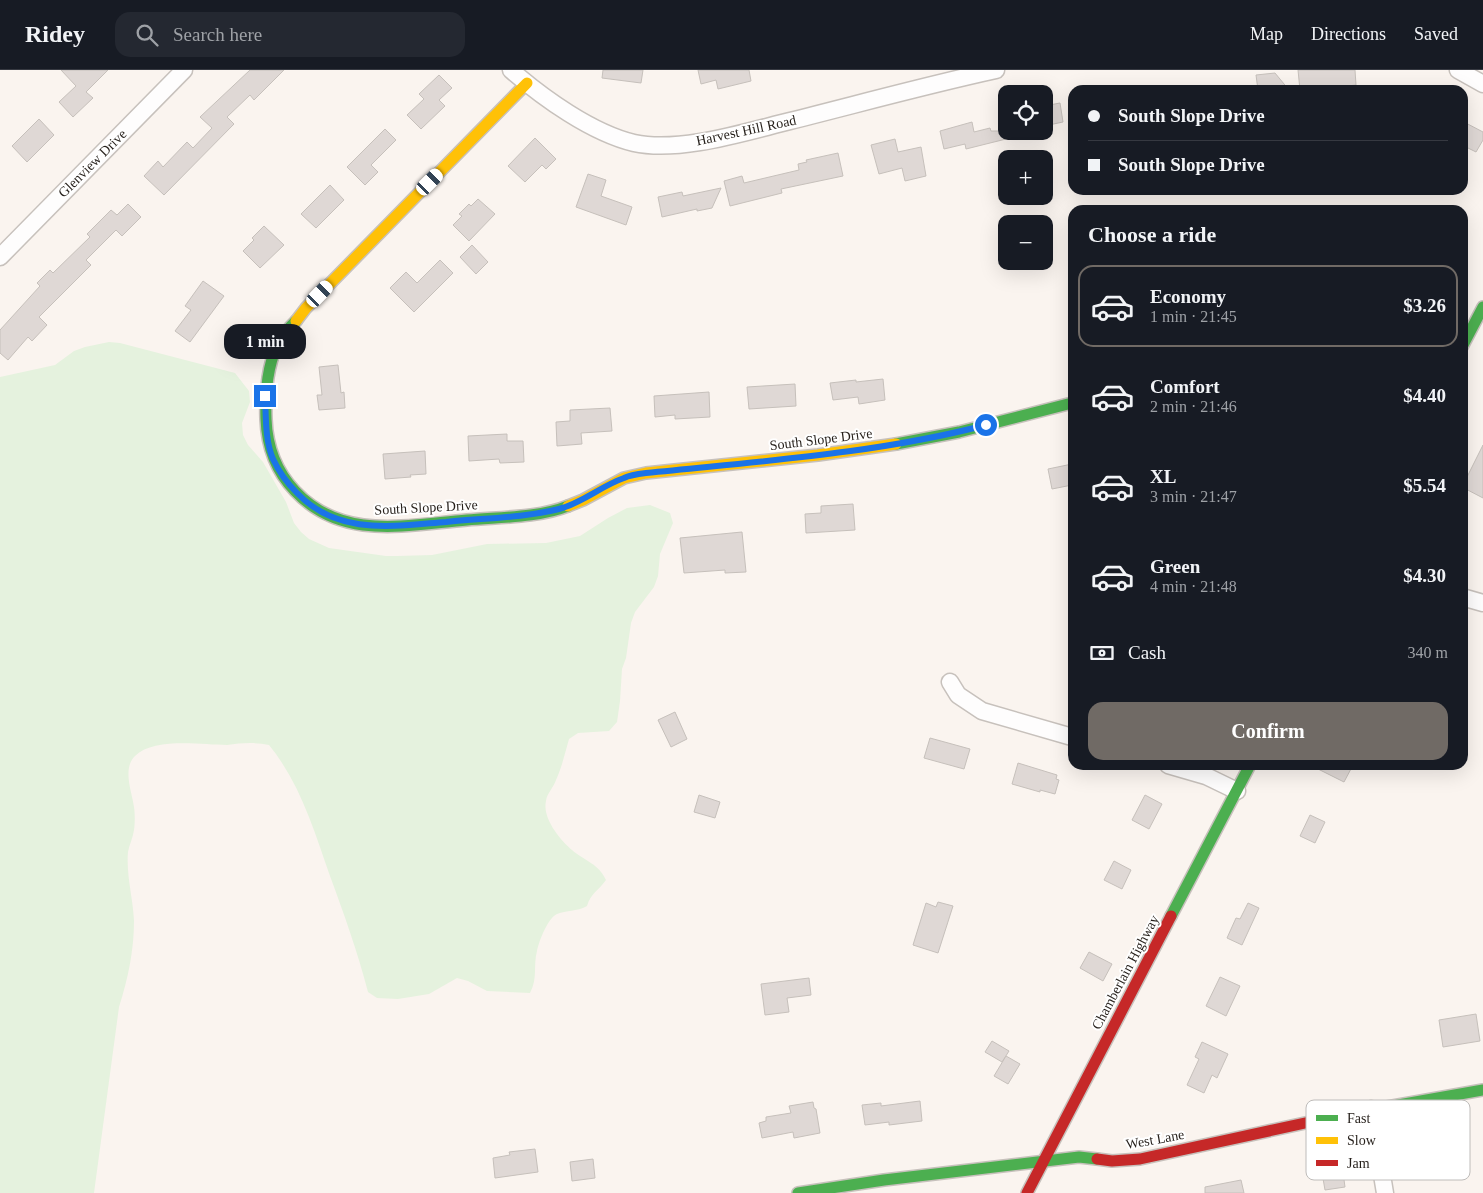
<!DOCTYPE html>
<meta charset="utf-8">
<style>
body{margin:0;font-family:"Times New Roman",serif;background:#242831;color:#f1f3f6;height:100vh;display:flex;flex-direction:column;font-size:19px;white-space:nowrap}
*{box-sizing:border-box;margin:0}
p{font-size:16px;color:#9ea1a6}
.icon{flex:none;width:28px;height:28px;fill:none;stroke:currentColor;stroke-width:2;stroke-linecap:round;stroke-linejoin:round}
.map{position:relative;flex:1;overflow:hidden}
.details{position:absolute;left:1068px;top:135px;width:400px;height:565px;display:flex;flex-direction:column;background:#171b24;border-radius:15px;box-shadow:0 5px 20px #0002}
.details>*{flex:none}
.top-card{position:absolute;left:1068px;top:15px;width:400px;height:110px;border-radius:15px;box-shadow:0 5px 20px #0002;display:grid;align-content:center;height:110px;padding:0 20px;background:#171b24}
.controls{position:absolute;left:998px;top:15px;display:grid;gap:10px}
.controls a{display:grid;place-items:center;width:55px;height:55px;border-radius:10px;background:#171b24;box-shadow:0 5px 20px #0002;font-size:25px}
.end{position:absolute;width:22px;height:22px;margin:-11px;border:6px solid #1a73e8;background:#fff;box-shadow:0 0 0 2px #fff}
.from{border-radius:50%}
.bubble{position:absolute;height:35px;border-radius:15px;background:#171b24;box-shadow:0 5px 20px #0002;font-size:16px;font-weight:700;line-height:35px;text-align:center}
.car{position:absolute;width:15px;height:30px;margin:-15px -8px;border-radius:6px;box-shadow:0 0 4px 1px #0007;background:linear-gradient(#fff 24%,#345 0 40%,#fff 0 76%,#345 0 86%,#fff 0)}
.top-card b{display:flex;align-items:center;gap:18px;height:48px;font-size:19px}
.top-card b+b{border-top:1px solid #363941}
.top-card i{width:12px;height:12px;background:#f1f3f6}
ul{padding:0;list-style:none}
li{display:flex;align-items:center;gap:15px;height:82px;margin:0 10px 8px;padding:0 10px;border:2px solid transparent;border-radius:15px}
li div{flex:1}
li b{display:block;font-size:19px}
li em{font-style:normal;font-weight:700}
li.current{border-color:#706a65}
li>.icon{width:45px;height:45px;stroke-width:1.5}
h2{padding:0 20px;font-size:22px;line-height:60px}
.pay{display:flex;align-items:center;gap:12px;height:55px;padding:0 20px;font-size:19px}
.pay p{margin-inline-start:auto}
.action{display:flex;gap:10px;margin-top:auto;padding:10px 20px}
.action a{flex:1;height:58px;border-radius:15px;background:#706a65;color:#fff;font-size:20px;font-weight:700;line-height:58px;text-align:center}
header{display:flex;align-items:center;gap:30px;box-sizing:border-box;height:70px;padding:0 25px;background:#171b24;border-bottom:1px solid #363941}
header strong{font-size:24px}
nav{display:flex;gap:28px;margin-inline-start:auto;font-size:18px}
.search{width:350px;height:45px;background:#242831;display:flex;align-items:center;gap:12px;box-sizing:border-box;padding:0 18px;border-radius:15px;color:#9ea1a6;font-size:19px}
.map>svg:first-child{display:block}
.green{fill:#e5f2de}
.building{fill:#dfd8d5;stroke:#c6c0bb}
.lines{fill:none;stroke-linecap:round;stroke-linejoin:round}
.street-casing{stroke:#c7c1bc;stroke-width:19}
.fast-casing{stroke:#c7c1bc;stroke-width:14}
.slow-casing{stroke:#c7c1bc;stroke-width:14}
.jam-casing{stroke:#c7c1bc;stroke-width:14}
.street{stroke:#fefdfd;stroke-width:16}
.fast{stroke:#4caf50;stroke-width:11}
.slow{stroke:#ffc107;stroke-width:11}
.jam{stroke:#c62828;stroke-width:11}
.route{stroke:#1a73e8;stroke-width:6}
.labels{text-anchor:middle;stroke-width:4;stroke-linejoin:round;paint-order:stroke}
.street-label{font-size:14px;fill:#251f1a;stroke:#fff}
.key{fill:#fff;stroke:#bebcba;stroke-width:1}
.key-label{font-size:14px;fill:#251f1a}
</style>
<header>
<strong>Ridey</strong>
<div class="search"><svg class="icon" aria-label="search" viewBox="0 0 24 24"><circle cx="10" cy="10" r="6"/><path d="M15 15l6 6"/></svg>Search here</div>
<nav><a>Map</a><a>Directions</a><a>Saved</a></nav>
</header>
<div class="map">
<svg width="1483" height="1123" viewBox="0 0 1483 1123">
<rect width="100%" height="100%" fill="#faf4ef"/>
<!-- green -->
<path class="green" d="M109 272 120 273 235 303 249 321 250 332 242 353 243 365 248 375 263 392 286 432 294 453 301 462 309 469 329 478 386 486H397L432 485 487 474 546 473 580 466 608 448 627 438 650 435 670 443 673 453 660 484 658 506 654 517 635 542 631 553 626 588 622 599 620 631 617 652 609 661 578 663 569 669C565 683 562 697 556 710 554 717 547 723 546 731 542 748 560 770 572 780 586 792 598 793 606 810 598 821 591 823 587 836 576 842 567 840 557 844 548 848 539 871 537 881 533 896 538 908 530 923L487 921 468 911 457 908 429 924 398 929 377 928 368 922C358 883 344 844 330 806 314 760 300 713 269 675 255 672 241 673 227 675 202 675 154 667 135 686 122 699 132 722 134 737 135 744 135 753 134 760 133 768 129 775 128 782 126 805 133 828 134 851 134 880 128 909 119 937L94 1123H0V307L55 295 74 281 85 277Z"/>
<!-- building -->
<g class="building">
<polygon points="61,0 108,0 86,22 93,28 73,47 59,32 76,16"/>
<polygon points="250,0 284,0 254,30 250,25 227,47 234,54 164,125 144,106 158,91 163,97 187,72 193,78 212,58 200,47"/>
<polygon points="603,0 643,0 641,13 602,8"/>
<polygon points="698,0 749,0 751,11 718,19 716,10 701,14"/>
<polygon points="1298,0 1355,0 1356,15 1316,20 1300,20"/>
<polygon points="1275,3 1289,20 1258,20 1256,5"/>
<polygon points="439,5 452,18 439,30 445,36 421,59 407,45 424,29 419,24"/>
<polygon points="1060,33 1063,52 1044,56 1044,36"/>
<polygon points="39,49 54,65 27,92 12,76"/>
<polygon points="1462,51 1483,62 1483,70 1476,82 1462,75"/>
<polygon points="972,52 974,62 990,58 991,61 1018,61 1018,66 966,79 965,74 944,79 940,61"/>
<polygon points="385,59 396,70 371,95 378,102 365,115 347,97"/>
<polygon points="535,68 556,89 546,99 542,95 525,112 508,96"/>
<polygon points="895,69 898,82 921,77 926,106 905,111 902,98 879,104 871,75"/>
<polygon points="838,83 843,106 781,119 782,123 730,136 724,111 742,106 744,113 799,100 798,94 807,92 806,90"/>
<polygon points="588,104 606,110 601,126 632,137 626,155 576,137"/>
<polygon points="330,115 344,130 316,158 301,144"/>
<polygon points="721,118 712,138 697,141 697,139 662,147 658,127 682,122 683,126"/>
<polygon points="478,129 495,144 469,171 453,155 462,146 459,144 469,134 471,136"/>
<polygon points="128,134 141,147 122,166 116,160 86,190 91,195 39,247 47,255 32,271 28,267 8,290 0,283 0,260 40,216 37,213 50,200 53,203 90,167 87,164 111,140 117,145"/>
<polygon points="264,156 284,175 260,198 243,181 254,170 252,168"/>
<polygon points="472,175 488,192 476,204 460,187"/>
<polygon points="440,190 453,203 414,242 390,218 406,202 417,213"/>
<polygon points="203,211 224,226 190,272 175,261 191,240 185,236"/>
<polygon points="338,295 341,323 344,322 345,338 319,340 317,325 322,325 319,297"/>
<polygon points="883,309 885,330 859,334 858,327 833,330 830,313 856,310 856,312"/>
<polygon points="795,314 796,336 749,339 747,317"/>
<polygon points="709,322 710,347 675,349 675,345 655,347 654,326"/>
<polygon points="610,338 612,361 581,363 582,374 557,376 556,352 570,351 570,340"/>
<polygon points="507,364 507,371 523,371 524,392 500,393 499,389 469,391 468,366"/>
<polygon points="1483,375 1483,428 1462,417"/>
<polygon points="425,381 426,404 410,405 411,407 385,409 383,384"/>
<polygon points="1072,394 1072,415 1052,419 1048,399"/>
<polygon points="853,434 855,460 806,463 805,444 821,443 821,436"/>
<polygon points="742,462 746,502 725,503 725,500 684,503 680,468"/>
<polygon points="675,642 687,669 671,677 658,650"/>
<polygon points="930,668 970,679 964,699 924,688"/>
<polygon points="1018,693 1057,705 1056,709 1059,710 1055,724 1040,720 1040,722 1012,714"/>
<polygon points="1310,695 1353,695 1344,712"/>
<polygon points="699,725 720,732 715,748 694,742"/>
<polygon points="1145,725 1162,734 1149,759 1132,750"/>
<polygon points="1310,745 1325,752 1315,773 1300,766"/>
<polygon points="1114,791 1131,800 1122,819 1104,810"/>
<polygon points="938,832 953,836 938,883 913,875 926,833 936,837"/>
<polygon points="1248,833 1259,838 1242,875 1227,868 1236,848 1240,849"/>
<polygon points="1089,882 1112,894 1103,911 1080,898"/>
<polygon points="1220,907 1240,916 1226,946 1206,936"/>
<polygon points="809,908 811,925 787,928 789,942 765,945 761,914"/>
<polygon points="1476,944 1480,971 1443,977 1439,950"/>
<polygon points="992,971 1009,981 1002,992 985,982"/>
<polygon points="1202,972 1228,984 1217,1008 1212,1005 1204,1023 1187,1015 1199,989 1195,987"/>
<polygon points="1006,986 1020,994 1008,1014 994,1006"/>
<polygon points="920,1031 922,1051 889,1055 889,1052 865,1055 862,1035 881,1033 881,1036"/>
<polygon points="813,1032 814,1038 816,1039 820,1063 794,1068 793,1062 762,1068 759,1053 766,1051 766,1047 791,1043 789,1036"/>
<polygon points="535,1079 538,1102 495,1108 493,1088 510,1085 509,1082"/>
<polygon points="1341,1088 1345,1117 1325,1120 1320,1091"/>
<polygon points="593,1089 595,1108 572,1111 570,1092"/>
<polygon points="1241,1110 1244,1123 1205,1123 1205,1117"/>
</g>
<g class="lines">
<!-- street casing -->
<g class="street-casing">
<g id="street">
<path d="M511 0C543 28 592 63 634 73 680 83 745 62 790 51 858 34 927 15 996 0"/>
<polyline points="1458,0 1483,14"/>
<polyline points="0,187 184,0"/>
<polyline points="1462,527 1483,533"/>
<polyline points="950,612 958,625 982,641 1072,667"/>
<polyline points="1168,695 1206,706 1237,721"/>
<polyline points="1371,1039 1385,1123"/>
</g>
</g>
<!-- fast casing -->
<g class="fast-casing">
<g id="fast">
<path d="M296 251C291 256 285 262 281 268 267 292 265 322 266 349 267 377 276 401 295 421 342 471 406 455 467 450 498 447 538 448 568 436"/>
<polyline points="1462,277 1483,237"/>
<polyline points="896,374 959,362 1072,333"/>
<polyline points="1171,846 1250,695"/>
<polyline points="1342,1045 1483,1020"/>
<polyline points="798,1123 884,1110 1079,1087 1097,1089"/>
</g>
</g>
<!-- slow casing -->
<g class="slow-casing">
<g id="slow">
<polyline points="296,251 306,238 527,13"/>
<polyline points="568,436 583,430 624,408 646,403 818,385 896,374"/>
</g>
</g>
<!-- jam casing -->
<g class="jam-casing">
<g id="jam">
<polyline points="1097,1089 1112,1091 1140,1089 1342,1045"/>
<polyline points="1027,1123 1171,846"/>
</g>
</g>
<!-- street -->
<use href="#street" class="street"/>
<!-- fast -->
<use href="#fast" class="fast"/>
<!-- slow -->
<use href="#slow" class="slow"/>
<!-- jam -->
<use href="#jam" class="jam"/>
</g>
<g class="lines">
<!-- route -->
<path class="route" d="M265 326C266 346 265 371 273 389 279 402 287 413 297 423 338 466 393 456 446 452 484 448 522 448 559 439 582 433 601 416 624 408 630 405 638 404 646 403 760 391 875 384 986 355"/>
</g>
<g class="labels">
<!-- street labels -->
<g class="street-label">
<text transform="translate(746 60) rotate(-12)" y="5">Harvest Hill Road</text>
<text transform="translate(92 93) rotate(-45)" y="5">Glenview Drive</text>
<text transform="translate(821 369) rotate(-7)" y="5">South Slope Drive</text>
<text transform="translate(426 437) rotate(-3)" y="5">South Slope Drive</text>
<text transform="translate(1125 902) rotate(-62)" y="5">Chamberlain Highway</text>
<text transform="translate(1155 1069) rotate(-10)" y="5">West Lane</text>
</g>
</g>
<!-- legend -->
<rect x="1306" y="1030" width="164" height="80" rx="8" class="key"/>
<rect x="1316" y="1045" width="22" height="6" fill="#4caf50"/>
<rect x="1316" y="1067" width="22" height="7" fill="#ffc107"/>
<rect x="1316" y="1090" width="22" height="6" fill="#c62828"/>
<g class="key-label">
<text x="1347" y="1053">Fast</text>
<text x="1347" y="1075">Slow</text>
<text x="1347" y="1098">Jam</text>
</g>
</svg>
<div class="controls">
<a><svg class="icon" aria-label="locate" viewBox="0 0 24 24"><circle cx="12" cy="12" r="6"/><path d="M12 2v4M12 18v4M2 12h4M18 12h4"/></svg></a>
<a>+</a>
<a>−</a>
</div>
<i class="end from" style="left:986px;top:355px"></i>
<i class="end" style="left:265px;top:326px"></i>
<div class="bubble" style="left:224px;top:254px;width:82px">1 min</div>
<i class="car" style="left:430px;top:112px;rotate:45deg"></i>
<i class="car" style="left:320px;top:224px;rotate:44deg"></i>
<div class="top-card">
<b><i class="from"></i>South Slope Drive</b>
<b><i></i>South Slope Drive</b>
</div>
<section class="details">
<h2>Choose a ride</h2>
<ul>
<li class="current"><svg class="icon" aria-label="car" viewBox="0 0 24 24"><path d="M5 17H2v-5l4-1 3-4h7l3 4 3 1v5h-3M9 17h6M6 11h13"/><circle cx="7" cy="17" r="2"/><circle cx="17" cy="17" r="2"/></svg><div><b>Economy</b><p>1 min · 21:45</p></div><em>$3.26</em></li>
<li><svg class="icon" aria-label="car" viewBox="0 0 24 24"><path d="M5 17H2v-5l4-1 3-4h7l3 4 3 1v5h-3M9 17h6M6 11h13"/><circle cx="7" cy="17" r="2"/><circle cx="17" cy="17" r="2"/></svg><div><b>Comfort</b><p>2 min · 21:46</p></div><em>$4.40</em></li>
<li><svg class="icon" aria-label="car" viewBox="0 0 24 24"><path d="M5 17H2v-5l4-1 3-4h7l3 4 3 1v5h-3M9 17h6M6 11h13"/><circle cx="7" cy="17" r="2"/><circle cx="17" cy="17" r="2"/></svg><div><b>XL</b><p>3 min · 21:47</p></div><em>$5.54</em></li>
<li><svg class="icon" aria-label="car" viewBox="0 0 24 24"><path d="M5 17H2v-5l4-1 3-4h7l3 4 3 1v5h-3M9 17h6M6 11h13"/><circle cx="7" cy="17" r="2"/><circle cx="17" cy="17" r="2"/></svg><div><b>Green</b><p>4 min · 21:48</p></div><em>$4.30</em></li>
</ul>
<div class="pay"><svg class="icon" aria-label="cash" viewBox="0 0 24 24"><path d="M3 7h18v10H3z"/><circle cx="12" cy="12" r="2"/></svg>Cash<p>340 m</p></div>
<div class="action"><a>Confirm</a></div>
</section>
</div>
